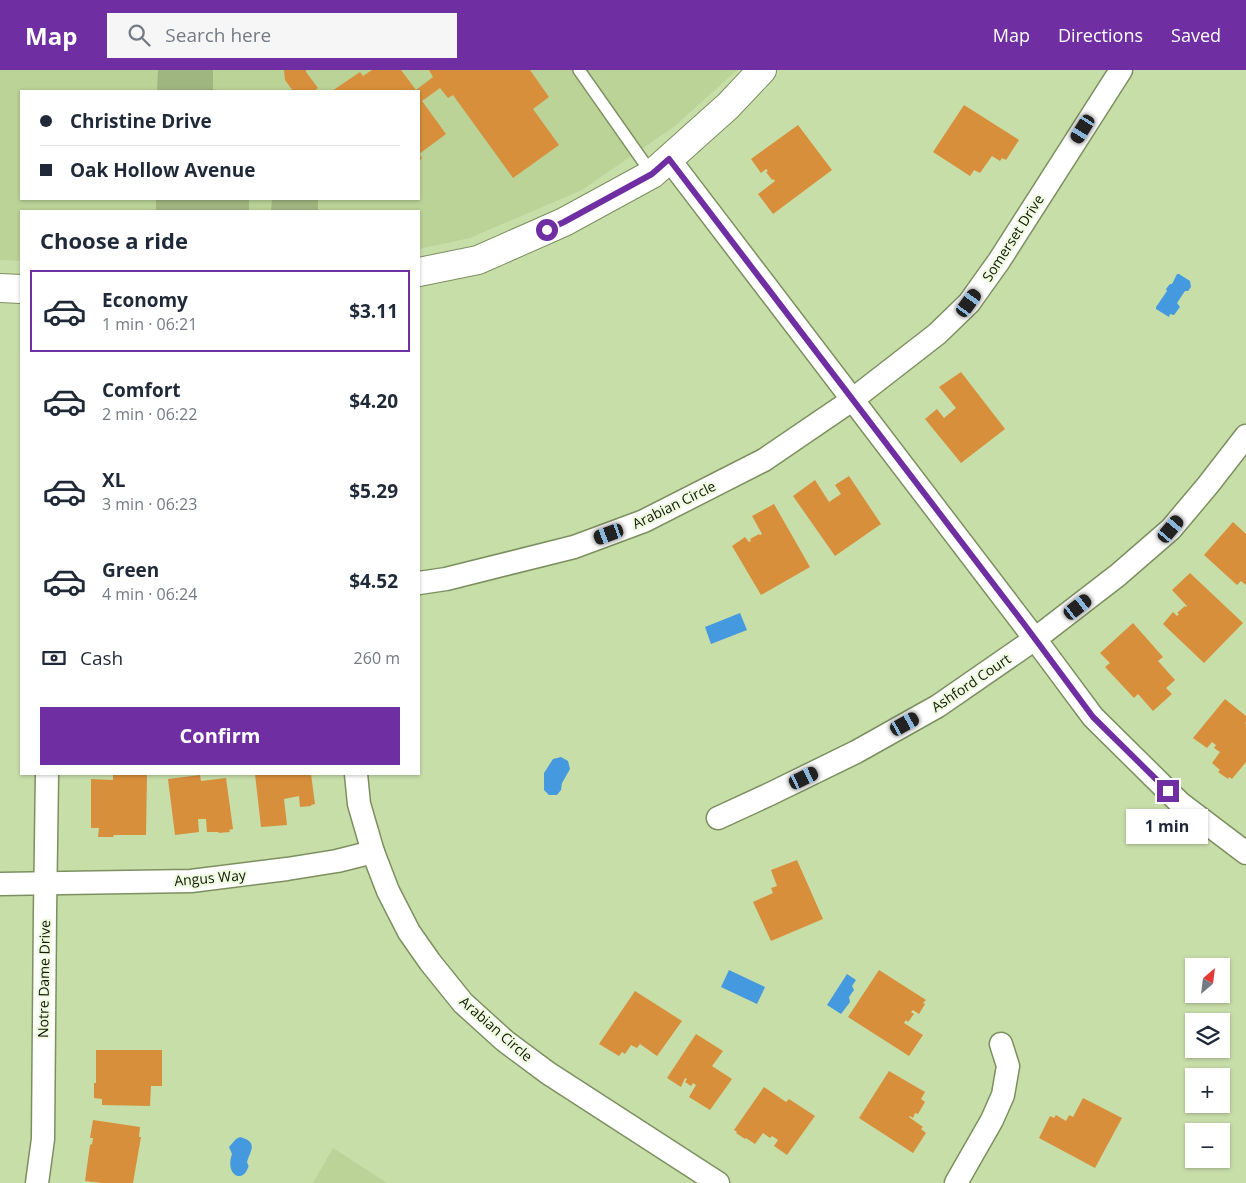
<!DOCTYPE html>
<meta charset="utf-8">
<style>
body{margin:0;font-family:"Open Sans",sans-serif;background:#f6f6f7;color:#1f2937;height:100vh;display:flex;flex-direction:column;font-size:19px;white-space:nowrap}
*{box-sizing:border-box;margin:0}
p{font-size:16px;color:#747a83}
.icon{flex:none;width:28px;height:28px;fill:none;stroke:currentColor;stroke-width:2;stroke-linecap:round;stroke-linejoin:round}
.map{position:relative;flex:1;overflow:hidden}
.panel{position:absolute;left:20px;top:140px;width:400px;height:565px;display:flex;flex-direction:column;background:#fff;border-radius:0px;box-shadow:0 1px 4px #0004}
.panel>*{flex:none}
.guide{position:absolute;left:20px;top:20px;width:400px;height:110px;border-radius:0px;box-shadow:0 1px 4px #0004;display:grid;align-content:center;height:110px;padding:0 20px;background:#fff}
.needle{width:32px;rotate:28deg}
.controls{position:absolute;left:1185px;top:888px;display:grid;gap:10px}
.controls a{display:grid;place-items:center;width:45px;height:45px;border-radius:0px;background:#fff;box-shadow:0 1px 4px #0004;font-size:25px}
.end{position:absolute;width:22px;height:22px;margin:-11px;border:6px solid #702ea3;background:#fff;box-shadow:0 0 0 2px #fff}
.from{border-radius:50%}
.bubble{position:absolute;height:35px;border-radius:0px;background:#fff;box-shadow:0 1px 4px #0004;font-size:16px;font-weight:700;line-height:35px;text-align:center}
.car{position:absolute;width:15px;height:30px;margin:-15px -8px;border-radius:6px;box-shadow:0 0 4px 1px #0007;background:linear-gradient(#222 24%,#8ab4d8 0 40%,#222 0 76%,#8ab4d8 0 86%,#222 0)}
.guide b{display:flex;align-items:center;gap:18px;height:48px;font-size:19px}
.guide b+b{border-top:1px solid #e0e1e3}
.guide i{width:12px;height:12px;background:#1f2937}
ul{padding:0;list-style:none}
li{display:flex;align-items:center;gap:15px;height:82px;margin:0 10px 8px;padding:0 10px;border:2px solid transparent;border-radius:0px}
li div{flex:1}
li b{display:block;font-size:19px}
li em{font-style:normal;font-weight:700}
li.selected{border-color:#702ea3}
li>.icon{width:45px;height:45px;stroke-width:1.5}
h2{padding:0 20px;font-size:22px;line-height:60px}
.pay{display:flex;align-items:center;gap:12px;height:55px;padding:0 20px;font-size:19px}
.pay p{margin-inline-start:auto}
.primary-button{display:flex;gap:10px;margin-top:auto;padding:10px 20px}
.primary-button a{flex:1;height:58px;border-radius:0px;background:#702ea3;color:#fff;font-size:20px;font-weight:700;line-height:58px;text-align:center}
header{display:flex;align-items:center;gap:30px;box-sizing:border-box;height:70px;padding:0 25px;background:#702ea3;color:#fff}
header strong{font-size:24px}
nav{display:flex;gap:28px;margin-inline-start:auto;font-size:18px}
.search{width:350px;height:45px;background:#f6f6f7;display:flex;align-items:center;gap:12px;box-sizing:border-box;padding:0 18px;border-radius:0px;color:#747a83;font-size:19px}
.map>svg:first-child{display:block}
.built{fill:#bbd397;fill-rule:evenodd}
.green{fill:#a0b680}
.water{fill:#4599de}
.building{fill:#d78f3b}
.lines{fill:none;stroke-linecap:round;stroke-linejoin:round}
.service-casing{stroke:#7c905f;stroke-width:14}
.minor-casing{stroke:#7c905f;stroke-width:25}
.tertiary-casing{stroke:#7c905f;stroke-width:30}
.service{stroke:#fff;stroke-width:11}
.minor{stroke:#fff;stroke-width:22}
.tertiary{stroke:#fff;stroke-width:28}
.route{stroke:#702ea3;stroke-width:6}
.labels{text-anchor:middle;stroke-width:4.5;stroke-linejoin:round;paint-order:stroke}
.street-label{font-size:14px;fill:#0f1704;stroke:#effbe0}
</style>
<header>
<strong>Map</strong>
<div class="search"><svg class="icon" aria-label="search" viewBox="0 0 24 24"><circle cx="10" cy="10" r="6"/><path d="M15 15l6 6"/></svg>Search here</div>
<nav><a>Map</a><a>Directions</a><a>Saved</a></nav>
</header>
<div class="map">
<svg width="1246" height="1113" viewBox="0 0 1246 1113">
<rect width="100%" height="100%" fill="#c8dea9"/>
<!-- built -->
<g class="built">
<path d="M0 0H737L675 56 582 120 470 168 419 179V141H21V191L0 190ZM21 21H419V129H21Z"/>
<polygon points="333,1078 387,1113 313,1113"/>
</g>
<!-- green -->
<g class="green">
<polygon points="158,0 213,0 213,21 157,21"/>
<rect x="156" y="129" width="93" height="12"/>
<polygon points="272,129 318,129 318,141 271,141"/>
</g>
<!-- water -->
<g class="water">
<polygon points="1177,204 1179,204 1190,211 1191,217 1188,221 1185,221 1177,233 1180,237 1174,245 1170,244 1169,247 1156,239 1156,237 1167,221 1166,219 1170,214 1172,214"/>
<polygon points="740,543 747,560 711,574 705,557"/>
<polygon points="561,687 568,691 570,699 562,713 561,720 557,725 549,725 544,720 544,703 553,689"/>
<polygon points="729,900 765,917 757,934 721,917"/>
<polygon points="847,904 856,910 852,916 854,920 849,927 850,932 841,944 827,935"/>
<path d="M240 1067C259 1072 250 1081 247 1092 249 1098 249 1095 247 1100 241 1113 225 1104 232 1084L229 1077 236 1069Z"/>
</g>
<!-- building -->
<g class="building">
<polygon points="284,0 306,0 306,2 318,18 314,21 293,21 285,10"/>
<polygon points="372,0 401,0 416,20 433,7 429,0 530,0 549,27 533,39 559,75 513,108 453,25 448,28 440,18 422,31 446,64 419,84 422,88 419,91 419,21 332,21 360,2 363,6"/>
<polygon points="964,35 1019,70 1006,90 1002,88 1000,91 992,86 980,103 974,100 970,106 933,82"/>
<polygon points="798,55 832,100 773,144 758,124 775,111 773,109 772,110 766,102 768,101 766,99 761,103 751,89"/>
<polygon points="961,302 1005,359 961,393 925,349 937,339 944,348 956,338 939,317"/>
<polygon points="849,406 881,454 835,486 793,426 815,410 829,432 841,424 835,415"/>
<polygon points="774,434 810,497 761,525 732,476 745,467 749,472 751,471 750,469 759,464 760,465 762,464 752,446"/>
<polygon points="1233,452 1246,464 1246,515 1241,511 1237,515 1204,485"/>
<polygon points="1190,503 1243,553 1204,593 1163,554 1173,542 1177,546 1179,544 1177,543 1185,536 1186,537 1187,536 1172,520"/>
<polygon points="1133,553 1163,587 1158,591 1175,610 1166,618 1172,624 1153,641 1138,624 1134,628 1105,597 1110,593 1100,583"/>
<polygon points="1225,629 1246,646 1246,652 1245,653 1246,654 1246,692 1232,709 1229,707 1228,709 1218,702 1220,700 1212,693 1220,682 1214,678 1216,675 1212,672 1207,678 1193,668"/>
<polygon points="113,704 147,704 146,765 114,765 113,767 98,767 99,758 91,758 91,709 113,710"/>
<polygon points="255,704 311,704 315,734 311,735 311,736 300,737 299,726 284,729 287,755 261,757"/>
<polygon points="200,705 201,711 226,708 233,759 229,760 230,762 218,763 219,762 207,762 206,749 198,749 199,762 175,765 168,709"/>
<polygon points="797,790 823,849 771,871 753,832 773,823 771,818 777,816 771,800"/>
<polygon points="879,900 926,930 923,933 925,934 919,944 913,940 911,942 914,944 908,952 906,950 904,953 923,965 909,986 848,947"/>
<polygon points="635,921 682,951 657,986 640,974 637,978 631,975 625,984 622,982 619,986 599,974"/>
<polygon points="696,964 723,981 712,996 732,1009 710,1040 689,1027 696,1015 693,1013 691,1016 685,1012 687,1009 685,1008 681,1017 667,1008"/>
<polygon points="96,980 162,980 162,1016 151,1016 150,1036 102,1035 102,1029 94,1028 94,1013 96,1013"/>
<polygon points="889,1001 925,1022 921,1029 925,1032 918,1044 915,1043 913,1048 910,1046 909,1047 923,1057 921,1059 926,1063 913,1083 859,1048"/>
<polygon points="764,1017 786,1032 789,1029 815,1046 787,1085 774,1076 778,1070 772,1066 770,1068 763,1063 755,1074 746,1068 745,1069 736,1063 737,1062 734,1060"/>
<polygon points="1083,1028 1122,1048 1095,1098 1039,1068 1050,1046 1054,1048 1056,1045 1066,1051 1069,1045 1073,1047"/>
<polygon points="93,1050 140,1057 139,1067 141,1067 133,1113 102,1113 85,1111 90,1075 92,1074 93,1068 90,1068"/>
</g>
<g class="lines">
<!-- service casing -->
<g class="service-casing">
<polyline id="service" points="579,0 652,104"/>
</g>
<!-- minor casing -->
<g class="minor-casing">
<g id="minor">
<polyline points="669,89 1035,569 1093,647 1180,733 1246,783"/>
<polyline points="419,513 446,509 574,477 644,451 764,390 852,330 937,264 969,233 999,191 1121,0"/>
<polyline points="356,704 359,734 373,782 388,821 409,862 430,892 463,933 505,971 548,1003 718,1113"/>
<polyline points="718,748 770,724 856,682 938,636 1035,569 1118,505 1171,459 1208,415 1246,366"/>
<polyline points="0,814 191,811 287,799 337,791 373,782"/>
<polyline points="37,1113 43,1069 45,842 47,704"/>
<polyline points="956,1113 992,1050 1003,1025 1008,996 1001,974"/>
</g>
</g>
<!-- tertiary casing -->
<g class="tertiary-casing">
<g id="tertiary">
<polyline points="419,202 478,190 564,152 652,104 728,36 762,0"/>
<polyline points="0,218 21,219"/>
</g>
</g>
<!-- service -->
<use href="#service" class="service"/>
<!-- minor -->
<use href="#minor" class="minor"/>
<!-- tertiary -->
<use href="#tertiary" class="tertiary"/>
</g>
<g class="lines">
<!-- route -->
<polyline class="route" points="547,160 564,152 652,104 669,89 1024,554 1093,647 1168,721"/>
</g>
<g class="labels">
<!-- street labels -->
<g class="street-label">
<text transform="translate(1013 168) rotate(-57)" y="5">Somerset Drive</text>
<text transform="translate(674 435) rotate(-26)" y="5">Arabian Circle</text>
<text transform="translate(971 613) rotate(-34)" y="5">Ashford Court</text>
<text transform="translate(210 808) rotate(-5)" y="5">Angus Way</text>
<text transform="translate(44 909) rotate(-89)" y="5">Notre Dame Drive</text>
<text transform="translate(496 959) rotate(41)" y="5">Arabian Circle</text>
</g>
</g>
</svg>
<div class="controls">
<a><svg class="needle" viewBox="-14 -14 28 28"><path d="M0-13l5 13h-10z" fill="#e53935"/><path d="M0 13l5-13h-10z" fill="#747a83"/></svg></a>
<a><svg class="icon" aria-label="layers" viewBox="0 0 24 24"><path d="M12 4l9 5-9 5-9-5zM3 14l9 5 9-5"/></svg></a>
<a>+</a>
<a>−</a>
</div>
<i class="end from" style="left:547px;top:160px"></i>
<i class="end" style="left:1168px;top:721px"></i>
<div class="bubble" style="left:1126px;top:739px;width:82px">1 min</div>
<i class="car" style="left:1083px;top:59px;rotate:212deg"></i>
<i class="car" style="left:969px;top:233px;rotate:36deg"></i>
<i class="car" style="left:1171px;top:459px;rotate:40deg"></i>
<i class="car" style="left:609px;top:464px;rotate:250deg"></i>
<i class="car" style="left:1078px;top:537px;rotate:52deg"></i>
<i class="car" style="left:905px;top:654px;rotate:61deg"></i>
<i class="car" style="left:804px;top:708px;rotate:64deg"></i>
<div class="guide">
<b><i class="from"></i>Christine Drive</b>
<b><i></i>Oak Hollow Avenue</b>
</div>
<section class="panel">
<h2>Choose a ride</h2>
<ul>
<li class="selected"><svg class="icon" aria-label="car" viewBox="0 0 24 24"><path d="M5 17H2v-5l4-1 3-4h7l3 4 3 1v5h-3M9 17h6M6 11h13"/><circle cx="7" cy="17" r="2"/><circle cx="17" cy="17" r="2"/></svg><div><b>Economy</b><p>1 min · 06:21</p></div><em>$3.11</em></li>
<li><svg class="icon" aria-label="car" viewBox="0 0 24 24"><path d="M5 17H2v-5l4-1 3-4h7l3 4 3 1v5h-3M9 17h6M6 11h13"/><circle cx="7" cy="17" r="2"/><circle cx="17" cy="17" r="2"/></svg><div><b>Comfort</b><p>2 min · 06:22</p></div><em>$4.20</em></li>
<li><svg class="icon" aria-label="car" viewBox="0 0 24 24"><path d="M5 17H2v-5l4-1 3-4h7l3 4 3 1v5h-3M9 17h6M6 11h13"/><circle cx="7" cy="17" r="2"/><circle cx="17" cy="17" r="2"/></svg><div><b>XL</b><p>3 min · 06:23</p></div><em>$5.29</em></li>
<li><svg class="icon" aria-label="car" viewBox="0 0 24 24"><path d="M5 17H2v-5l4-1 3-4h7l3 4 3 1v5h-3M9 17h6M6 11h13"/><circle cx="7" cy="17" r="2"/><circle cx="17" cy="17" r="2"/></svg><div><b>Green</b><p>4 min · 06:24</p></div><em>$4.52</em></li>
</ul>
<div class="pay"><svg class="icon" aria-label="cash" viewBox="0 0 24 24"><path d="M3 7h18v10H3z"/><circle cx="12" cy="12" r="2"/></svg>Cash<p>260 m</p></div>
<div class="primary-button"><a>Confirm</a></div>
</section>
</div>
